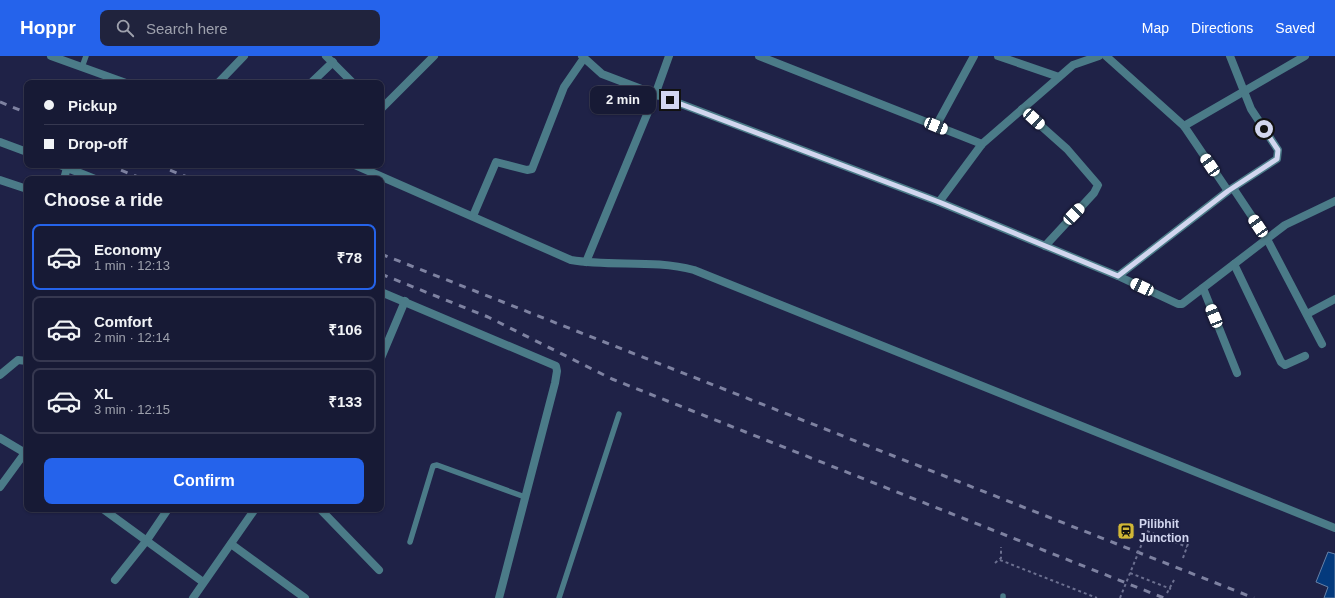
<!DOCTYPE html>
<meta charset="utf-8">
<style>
body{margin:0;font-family:Arial,sans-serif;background:#20233d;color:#f1f3f6;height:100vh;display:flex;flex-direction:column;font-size:15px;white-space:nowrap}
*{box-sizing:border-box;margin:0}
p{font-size:13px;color:#9ea1ad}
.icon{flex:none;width:22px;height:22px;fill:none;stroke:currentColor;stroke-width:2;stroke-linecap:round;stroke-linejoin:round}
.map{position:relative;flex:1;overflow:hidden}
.drawer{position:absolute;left:24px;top:120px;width:360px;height:336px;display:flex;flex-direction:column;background:#171a35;border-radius:8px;box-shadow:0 1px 3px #0004,0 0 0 1px #363850}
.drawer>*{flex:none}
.top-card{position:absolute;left:24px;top:24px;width:360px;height:88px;border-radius:8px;box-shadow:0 1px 3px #0004,0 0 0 1px #363850;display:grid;align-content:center;height:88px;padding:0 20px;background:#171a35}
.end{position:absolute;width:18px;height:18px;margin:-9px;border:5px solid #d2d6ef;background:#111;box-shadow:0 0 0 2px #111}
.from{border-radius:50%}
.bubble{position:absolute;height:28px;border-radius:8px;background:#171a35;box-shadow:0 1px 3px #0004,0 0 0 1px #363850;font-size:13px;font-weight:700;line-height:28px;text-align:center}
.car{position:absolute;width:12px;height:24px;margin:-12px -6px;border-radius:5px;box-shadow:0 0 3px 1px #0007;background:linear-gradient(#fff 24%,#345 0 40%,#fff 0 76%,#345 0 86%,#fff 0)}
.top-card b{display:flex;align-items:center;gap:14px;height:38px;font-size:15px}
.top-card b+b{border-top:1px solid #363850}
.top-card i{width:10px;height:10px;background:#f1f3f6}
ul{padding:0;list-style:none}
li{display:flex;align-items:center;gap:12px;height:66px;margin:0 8px 6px;padding:0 12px;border:2px solid #363850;border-radius:8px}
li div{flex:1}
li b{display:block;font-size:15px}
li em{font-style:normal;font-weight:700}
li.active{border-color:#2563eb}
li>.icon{width:36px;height:36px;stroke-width:1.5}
h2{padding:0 20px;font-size:18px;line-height:48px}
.action{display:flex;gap:8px;margin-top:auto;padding:8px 20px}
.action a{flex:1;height:46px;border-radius:8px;background:#2563eb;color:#fff;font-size:16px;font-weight:700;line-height:46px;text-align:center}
header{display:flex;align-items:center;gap:24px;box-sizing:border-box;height:56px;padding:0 20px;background:#2563eb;color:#fff}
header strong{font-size:19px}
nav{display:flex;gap:22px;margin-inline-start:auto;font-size:14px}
.search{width:280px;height:36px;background:#20233d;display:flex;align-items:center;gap:10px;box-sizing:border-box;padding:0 14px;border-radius:8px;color:#9ea1ad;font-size:15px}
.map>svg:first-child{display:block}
.building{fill:#043a7d;stroke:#6682a9}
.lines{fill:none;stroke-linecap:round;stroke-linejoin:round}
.path{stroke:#6c7090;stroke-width:2;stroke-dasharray:3 3;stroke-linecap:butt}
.service{stroke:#4b7b88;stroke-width:5.5}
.minor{stroke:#4b7b88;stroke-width:8}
.rail{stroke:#7e82a1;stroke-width:3;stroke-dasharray:7 7;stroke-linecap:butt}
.path-bridge{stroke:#6c7090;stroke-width:2;stroke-dasharray:3 3;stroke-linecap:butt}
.route{stroke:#d2d6ef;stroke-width:5}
.labels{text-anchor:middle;stroke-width:4;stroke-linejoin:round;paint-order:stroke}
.poi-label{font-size:12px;font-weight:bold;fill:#d2d6ef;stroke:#1f2247;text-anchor:start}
</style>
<header>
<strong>Hoppr</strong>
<div class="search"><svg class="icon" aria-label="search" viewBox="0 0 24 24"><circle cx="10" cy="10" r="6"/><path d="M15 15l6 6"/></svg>Search here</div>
<nav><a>Map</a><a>Directions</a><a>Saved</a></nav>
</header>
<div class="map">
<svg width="1335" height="542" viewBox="0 0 1335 542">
<rect width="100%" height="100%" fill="#1f2247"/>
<!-- building -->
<polygon class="building" points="1328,496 1335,498 1335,542 1324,542 1328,531 1316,526"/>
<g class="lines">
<!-- path -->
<g class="path">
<polyline points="1147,475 1187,491"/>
<polyline points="1183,502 1189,485"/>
<polyline points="1000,504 1097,542"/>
<polyline points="995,507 1001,502 1001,491"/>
<polyline points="1130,517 1171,533"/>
<polyline points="1167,537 1174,524"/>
</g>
<!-- service -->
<g class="service">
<polyline points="82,11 86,0"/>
<polyline points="410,486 433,410 437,409 525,441"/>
<polyline points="559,542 619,358"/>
<polyline points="1003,542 1003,540"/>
</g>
<!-- minor -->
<g class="minor">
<polyline points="51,0 126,27"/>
<polyline points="326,0 353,27"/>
<polyline points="582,0 602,18 939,146 982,88 1073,9 1099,0"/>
<polyline points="759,0 982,88"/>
<polyline points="998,0 1059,21"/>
<polyline points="1106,0 1184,70 1228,135"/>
<polyline points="218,27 244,0"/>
<polyline points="311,27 333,6"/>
<polyline points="381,53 434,0"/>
<polyline points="1022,53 1067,93 1098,129 1094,137 1045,190"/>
<polyline points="936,70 974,0"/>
<polyline points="1184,70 1305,0"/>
<polyline points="0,86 27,96"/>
<polyline points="60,109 95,123"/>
<path d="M355 109 571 204C612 211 653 203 694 214L1335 472"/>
<polyline points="64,123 67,112"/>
<polyline points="0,124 27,133"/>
<polyline points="1233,132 1267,183 1322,288"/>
<polyline points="939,146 1118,220 1228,135 1277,103 1278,94 1251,53 1230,0"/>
<polyline points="473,160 496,106 527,114 532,113 564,31 584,2"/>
<polyline points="586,206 655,39 669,0"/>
<polyline points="1234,208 1281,306 1285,309 1305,300"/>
<polyline points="1118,220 1178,248 1182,248 1285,169 1335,145"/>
<polyline points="1203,232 1237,317"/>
<polyline points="381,236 556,310 557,315 555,327 499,542"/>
<polyline points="1307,258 1335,243"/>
<polyline points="381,302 405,245"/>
<polyline points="0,319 18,304 27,305"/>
<polyline points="0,382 27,398"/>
<polyline points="0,431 27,394"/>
<polyline points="103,453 203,526"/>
<polyline points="320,453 379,514"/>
<polyline points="231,488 305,542"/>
<polyline points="115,524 147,484 168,453"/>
<polyline points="193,542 255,453"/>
</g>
<!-- rail -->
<g class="rail">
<polyline points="0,46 27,57"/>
<polyline points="108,109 143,123"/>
<polyline points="157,109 192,123"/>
<polyline points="381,198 1254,542"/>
<polyline points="381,218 488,261 612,323 1164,542"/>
</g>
<!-- path-bridge -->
<polyline class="path-bridge" points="1120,542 1147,475"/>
</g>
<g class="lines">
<!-- route -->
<polyline class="route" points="670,44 939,146 1118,220 1228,135 1277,103 1278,94 1264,73"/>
</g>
<!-- icons -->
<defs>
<g id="station-square" transform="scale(0.9)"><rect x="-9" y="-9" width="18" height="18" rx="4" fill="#d1b736" stroke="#1f2247"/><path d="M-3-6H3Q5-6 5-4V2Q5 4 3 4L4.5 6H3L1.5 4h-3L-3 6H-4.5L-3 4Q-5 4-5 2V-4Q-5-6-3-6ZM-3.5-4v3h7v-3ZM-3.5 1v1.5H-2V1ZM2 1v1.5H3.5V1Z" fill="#111"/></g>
</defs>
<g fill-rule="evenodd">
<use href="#station-square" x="1126" y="475"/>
</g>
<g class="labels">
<!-- poi labels -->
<g class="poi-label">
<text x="1139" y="472">Pilibhit<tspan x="1139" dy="14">Junction</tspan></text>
</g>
</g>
</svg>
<i class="end from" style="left:1264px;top:73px"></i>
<i class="end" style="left:670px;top:44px"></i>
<div class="bubble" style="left:590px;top:30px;width:66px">2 min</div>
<i class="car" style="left:1034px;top:63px;rotate:132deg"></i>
<i class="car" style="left:936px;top:70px;rotate:112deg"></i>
<i class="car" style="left:1210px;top:109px;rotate:326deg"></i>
<i class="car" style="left:1074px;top:158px;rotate:44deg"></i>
<i class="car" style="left:1258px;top:170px;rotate:326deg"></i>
<i class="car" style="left:1142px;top:231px;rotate:295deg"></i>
<i class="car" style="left:1214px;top:260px;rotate:338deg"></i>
<div class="top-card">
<b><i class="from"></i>Pickup</b>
<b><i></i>Drop-off</b>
</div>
<section class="drawer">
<h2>Choose a ride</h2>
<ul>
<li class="active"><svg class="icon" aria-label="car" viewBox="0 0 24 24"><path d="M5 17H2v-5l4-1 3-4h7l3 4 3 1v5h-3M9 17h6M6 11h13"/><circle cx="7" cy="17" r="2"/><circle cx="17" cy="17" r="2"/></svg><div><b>Economy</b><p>1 min · 12:13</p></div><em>₹78</em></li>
<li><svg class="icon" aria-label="car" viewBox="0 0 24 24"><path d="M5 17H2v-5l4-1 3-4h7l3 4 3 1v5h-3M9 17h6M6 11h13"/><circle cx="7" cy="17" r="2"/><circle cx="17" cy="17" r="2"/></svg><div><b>Comfort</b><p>2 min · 12:14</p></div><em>₹106</em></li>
<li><svg class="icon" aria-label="car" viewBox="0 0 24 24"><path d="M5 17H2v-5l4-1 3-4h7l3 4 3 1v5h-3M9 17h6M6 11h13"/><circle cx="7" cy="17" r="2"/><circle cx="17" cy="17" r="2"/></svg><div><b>XL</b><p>3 min · 12:15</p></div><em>₹133</em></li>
</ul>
<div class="action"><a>Confirm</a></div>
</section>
</div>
